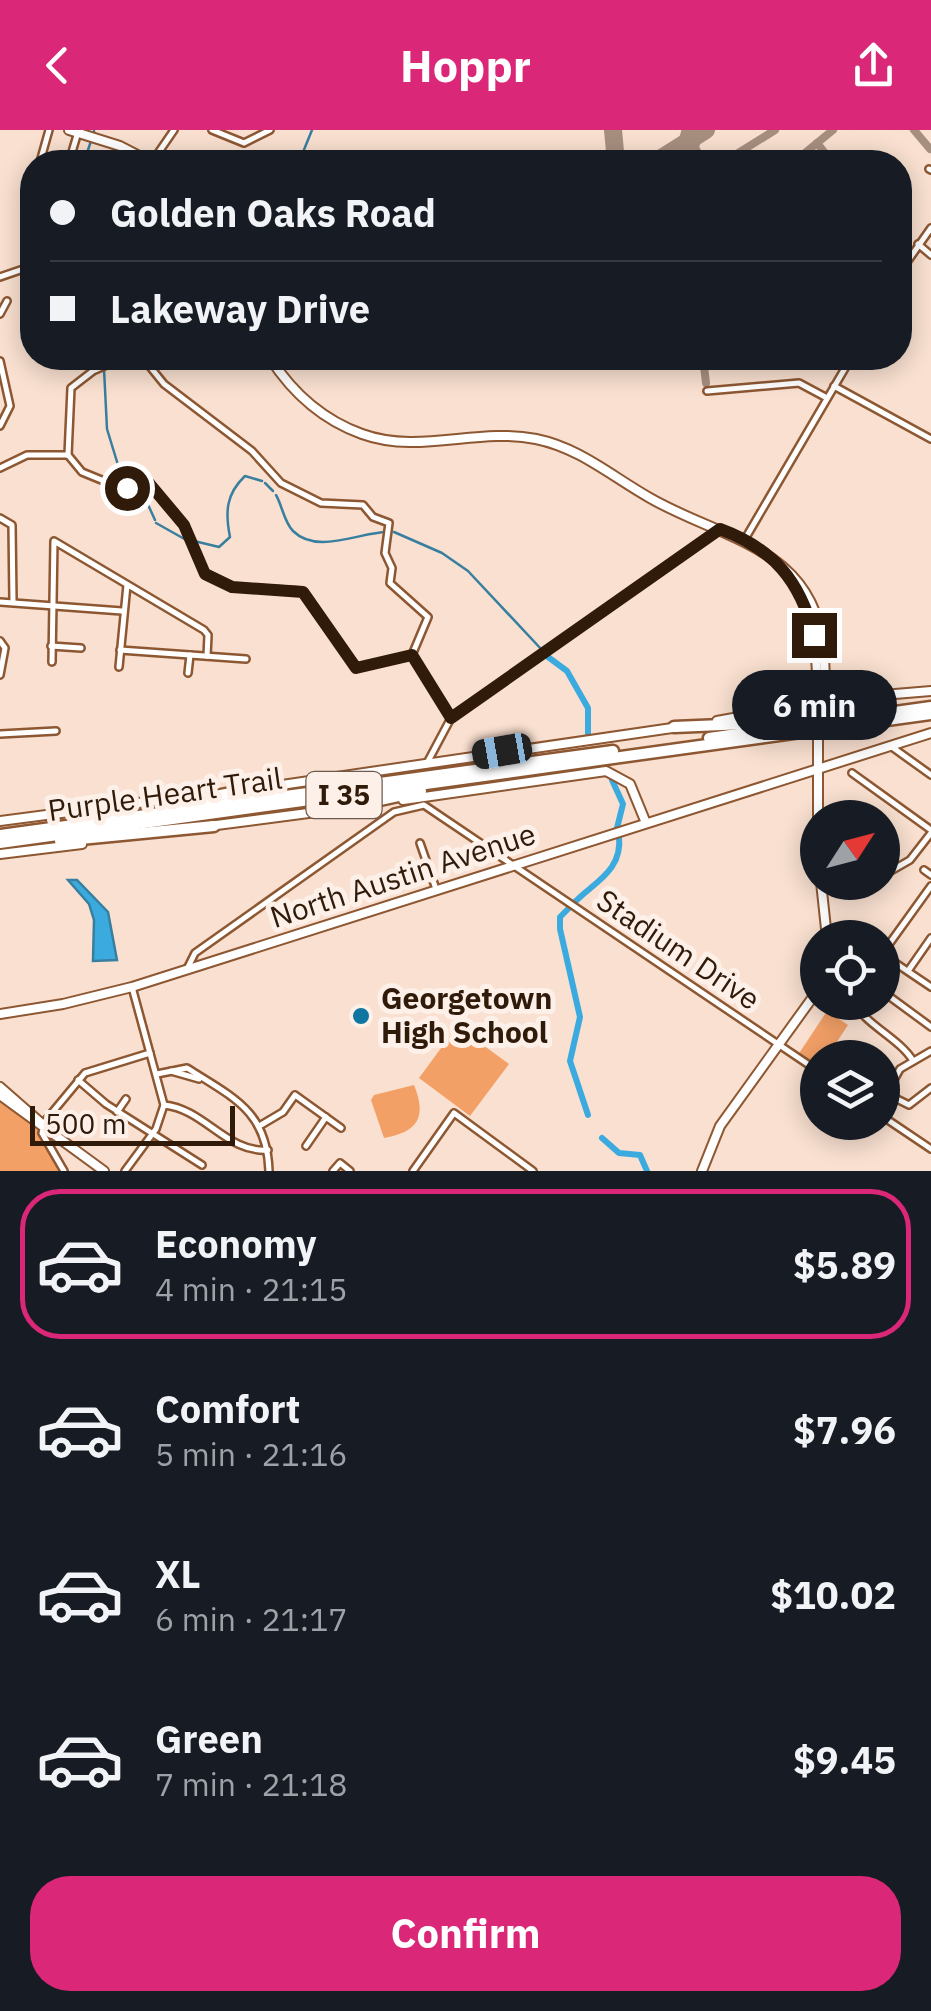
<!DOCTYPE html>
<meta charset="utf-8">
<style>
body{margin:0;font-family:"IBM Plex Sans",sans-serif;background:#242831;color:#f1f3f6;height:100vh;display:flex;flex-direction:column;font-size:38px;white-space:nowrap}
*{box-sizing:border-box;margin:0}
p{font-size:32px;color:#9ea1a6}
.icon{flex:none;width:55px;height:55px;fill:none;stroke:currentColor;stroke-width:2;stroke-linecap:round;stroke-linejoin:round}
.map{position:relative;height:1041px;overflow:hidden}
.side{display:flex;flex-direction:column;background:#171b24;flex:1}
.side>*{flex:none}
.top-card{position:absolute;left:20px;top:20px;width:892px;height:220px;border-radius:40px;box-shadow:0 5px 25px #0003;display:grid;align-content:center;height:220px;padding:0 30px;background:#171b24}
.needle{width:65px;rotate:54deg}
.tools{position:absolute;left:800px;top:670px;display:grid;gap:20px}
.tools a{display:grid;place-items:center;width:100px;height:100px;border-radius:50%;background:#171b24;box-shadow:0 5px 25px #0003;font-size:50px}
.scale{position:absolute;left:30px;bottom:25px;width:205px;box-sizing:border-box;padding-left:10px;border:5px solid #301a0a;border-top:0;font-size:28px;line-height:35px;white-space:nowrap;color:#301a0a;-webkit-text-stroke:8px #fdf0e8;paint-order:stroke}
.end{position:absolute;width:45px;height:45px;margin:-22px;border:12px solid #301a0a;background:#fff;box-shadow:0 0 0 5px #fff}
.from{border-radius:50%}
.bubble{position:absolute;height:70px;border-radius:35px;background:#171b24;box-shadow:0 5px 25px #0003;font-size:32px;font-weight:800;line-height:70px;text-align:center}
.car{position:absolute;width:30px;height:60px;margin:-30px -15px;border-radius:12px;box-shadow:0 0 8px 2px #0007;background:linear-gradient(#222 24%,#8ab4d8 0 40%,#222 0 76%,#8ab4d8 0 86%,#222 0)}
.top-card b{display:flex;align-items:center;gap:35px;height:95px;font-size:38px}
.top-card b+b{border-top:2px solid #363941}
.top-card i{width:25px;height:25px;background:#f1f3f6}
ul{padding:18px 0 0;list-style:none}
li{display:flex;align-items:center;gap:30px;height:150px;margin:0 20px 15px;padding:0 10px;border:5px solid transparent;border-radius:40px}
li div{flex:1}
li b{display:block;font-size:38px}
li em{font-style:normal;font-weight:800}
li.active{border-color:#db2777}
li>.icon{width:90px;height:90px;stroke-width:1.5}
.cta{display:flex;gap:20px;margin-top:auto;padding:20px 30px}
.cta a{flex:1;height:115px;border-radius:40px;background:#db2777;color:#fff;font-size:40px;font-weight:800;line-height:115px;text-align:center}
header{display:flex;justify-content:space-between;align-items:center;height:130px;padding:0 30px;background:#db2777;color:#fff;font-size:45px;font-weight:800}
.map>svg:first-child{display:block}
.green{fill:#f3a067}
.water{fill:#3baadf;stroke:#387f9f;stroke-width:2.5}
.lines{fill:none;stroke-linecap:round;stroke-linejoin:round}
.stream{stroke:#387f9f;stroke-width:2.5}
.river{stroke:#3baadf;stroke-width:6}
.taxiway{stroke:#a78f7f;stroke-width:8}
.runway{stroke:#a78f7f;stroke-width:18}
.minor-casing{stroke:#8d5732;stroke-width:10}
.major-casing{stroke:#8d5732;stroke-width:12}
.highway-casing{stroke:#8d5732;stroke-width:15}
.minor{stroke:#fff;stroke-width:5}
.major{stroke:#fff;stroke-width:8}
.highway{stroke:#fff;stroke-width:10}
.major-bridge-casing{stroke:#8d5732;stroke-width:12;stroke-linecap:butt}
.major-bridge{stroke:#fff;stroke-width:8}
.route{stroke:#301a0a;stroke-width:12}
.poi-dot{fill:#0f76a2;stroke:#fdf0e8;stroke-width:4}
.labels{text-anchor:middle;stroke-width:10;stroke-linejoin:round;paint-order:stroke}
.shield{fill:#fdf0e8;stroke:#6e5a4d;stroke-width:2.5}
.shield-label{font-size:28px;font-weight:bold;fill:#301a0a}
.street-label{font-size:30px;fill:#301a0a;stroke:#fdf0e8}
.poi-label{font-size:30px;font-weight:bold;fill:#301a0a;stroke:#fdf0e8;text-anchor:start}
</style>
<header><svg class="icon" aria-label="back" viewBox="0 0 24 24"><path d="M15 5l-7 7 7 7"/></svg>Hoppr<svg class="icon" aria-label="share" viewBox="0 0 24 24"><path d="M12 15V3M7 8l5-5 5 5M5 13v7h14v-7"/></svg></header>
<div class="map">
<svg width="931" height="1041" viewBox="0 0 931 1041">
<rect width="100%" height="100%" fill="#f9e0d0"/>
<!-- green -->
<g class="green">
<polygon points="827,881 848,895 827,927 818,928 817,938 798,925"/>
<polygon points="450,906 465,917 472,907 509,934 470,986 419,948"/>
<path d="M414 955C427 987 418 1002 384 1008L371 970 374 965Z"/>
<polygon points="0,960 37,999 61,1041 0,1041"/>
</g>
<!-- water -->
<polygon class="water" points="68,750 77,750 108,782 117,830 93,831 94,790 89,774"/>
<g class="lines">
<!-- stream -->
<g class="stream">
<polyline points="94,2 94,1"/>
<polyline points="84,32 91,11"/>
<polyline points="299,32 312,0"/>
<polyline points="102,228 103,233"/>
<polyline points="104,239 107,299 118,335 137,351"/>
<polyline points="265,353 273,361"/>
<polyline points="140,357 155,390"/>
<path d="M276 365C282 375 284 392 293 401 317 425 360 402 387 402"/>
<polyline points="156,393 188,411"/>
<polyline points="394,402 442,423 468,441 542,520"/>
<path d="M194 411 219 417 230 407C225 382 226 364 245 346L262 351"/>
</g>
<!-- river -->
<g class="river">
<polyline points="548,527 567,541 588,578 588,607"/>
<polyline points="612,650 623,674 617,698"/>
<path d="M573 774C592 753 623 742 619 706"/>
<polyline points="569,778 560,787 560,799 580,887 570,931 588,985"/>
<polyline points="602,1008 619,1023 640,1025 647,1041"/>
</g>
<!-- taxiway -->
<g class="taxiway">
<polyline points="914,0 930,19"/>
<polygon points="685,2 699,4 695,17 681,16"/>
<polyline points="817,13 832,32"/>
<polyline points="694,16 704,32"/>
<polyline points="724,32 775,0"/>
<polyline points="794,32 833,0"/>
<polyline points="900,56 903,59"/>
<polyline points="703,228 706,253"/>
<polyline points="725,228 725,229"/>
</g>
<!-- runway -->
<g class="runway">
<polyline points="613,0 616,32"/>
<polyline points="655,32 706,0"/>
</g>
<!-- minor casing -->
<g class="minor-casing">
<g id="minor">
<polyline points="212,0 244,13 270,0"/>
<polyline points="40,32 49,0"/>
<polyline points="69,32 78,2"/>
<polyline points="152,32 174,0"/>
<polyline points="929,39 931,40"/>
<polyline points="918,114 931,125"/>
<polyline points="900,142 931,98"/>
<polyline points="0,147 32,136"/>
<polyline points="0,184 7,171"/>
<polyline points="143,228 164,254 252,321 281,353 321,373 363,375 373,387 389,393 385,423 392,438 390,453 428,487 412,525"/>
<polyline points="0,231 10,276 0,296"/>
<polyline points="834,256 931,309"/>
<polyline points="707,261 799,253 827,268"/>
<polyline points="68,325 82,342 121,358 148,353 184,395 205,443 233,457 301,461 356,538 412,525"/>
<polyline points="68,325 71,258 93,241 123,228"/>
<polyline points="0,338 27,325 68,325"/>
<polyline points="0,388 12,395 13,472"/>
<polyline points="745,409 851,228"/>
<polyline points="0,472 122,481"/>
<polyline points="0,511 5,518 0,545"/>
<polyline points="51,516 81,518"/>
<polyline points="120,520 246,529"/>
<polyline points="412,525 451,588"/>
<polyline points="52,532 54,411 204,500 208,505 207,526"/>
<polyline points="119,537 127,455"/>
<polyline points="188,543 190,525"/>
<polyline points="0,604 56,601"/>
<polyline points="892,617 931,645"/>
<polyline points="426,635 451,588 718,401"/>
<polyline points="852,643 931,700"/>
<polyline points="420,713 436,759"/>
<polyline points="924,740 931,745"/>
<polyline points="882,746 910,730 931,703"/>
<polyline points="931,756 882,824 931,857"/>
<polyline points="187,839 195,823 394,682 424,675 818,941"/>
<polyline points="908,841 931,808"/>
<polyline points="882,861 931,897"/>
<path d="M856 872C860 892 900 908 913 931"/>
<polyline points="931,921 900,939 890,957 895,968 909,975 931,958"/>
<polyline points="171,941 199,949"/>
<path d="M157 944 187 938C234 968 267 981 269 1041"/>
<polyline points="78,950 106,974 202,1035"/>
<path d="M164 975C205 979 226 1023 268 1020"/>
<polyline points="117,982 126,969"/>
<polyline points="882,986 931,1019"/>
<polyline points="261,995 283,982 295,965 341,998"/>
<polyline points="306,1016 326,987"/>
<polyline points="64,1041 42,1003 46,990 85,943 150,923"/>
<polyline points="125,1041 156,999 164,975 132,857"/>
<polyline points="333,1041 340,1033 350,1041"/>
<polyline points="413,1041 454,983 533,1041"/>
</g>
</g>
<!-- major casing -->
<g class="major-casing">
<g id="major">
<polyline points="69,0 120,16 151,32"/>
<path d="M270 228C292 262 323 290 362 304 420 325 477 297 536 309 580 318 611 346 650 368 721 409 814 417 823 518 825 534 826 557 820 571"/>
<polyline points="801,462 815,511 819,575"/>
<polyline points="717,591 835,569 931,561"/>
<polyline points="233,662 679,597"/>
<polyline points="403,670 606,641 630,654 646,693"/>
<polyline points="0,691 199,665"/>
<polyline points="818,691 818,612"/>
<polyline points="209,696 339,679"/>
<polyline points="0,724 82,714"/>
<polyline points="821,752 827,808"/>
<polyline points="0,884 63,874 132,857 931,603"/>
<polyline points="0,957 41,993"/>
<polyline points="0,965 104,1041"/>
<polyline points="702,1041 720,996 818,860"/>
</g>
</g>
<!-- highway casing -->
<g class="highway-casing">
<g id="highway">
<polyline points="674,597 772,593"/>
<polyline points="709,608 931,577"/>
<polyline points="170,675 236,662"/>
<polyline points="334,680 421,661"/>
<polyline points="0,705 613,621"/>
<polyline points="60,711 214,696"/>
<polyline points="0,713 931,584"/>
</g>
</g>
<!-- minor -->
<use href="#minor" class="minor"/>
<!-- major -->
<use href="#major" class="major"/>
<!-- highway -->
<use href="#highway" class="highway"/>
<!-- major-bridge casing -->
<g class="major-bridge-casing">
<polyline id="major-bridge" points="818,612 818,580"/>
</g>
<!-- major-bridge -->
<use href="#major-bridge" class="major-bridge"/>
</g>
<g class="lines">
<!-- route -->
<path class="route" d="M127 358 148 352 184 395 205 444 232 457 303 462 356 538 412 525 451 588 720 399C774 419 800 451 814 505"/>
</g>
<!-- markers -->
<circle class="poi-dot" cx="361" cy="886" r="10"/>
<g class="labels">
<!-- shield labels -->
<rect class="shield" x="306.5" y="642" width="75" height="46" rx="8"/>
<g class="shield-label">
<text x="344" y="675">I 35</text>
</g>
<!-- street labels -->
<g class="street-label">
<text transform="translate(165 665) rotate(-8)" y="10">Purple Heart Trail</text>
<text transform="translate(403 746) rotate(-18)" y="10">North Austin Avenue</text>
<text transform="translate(678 820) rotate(34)" y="10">Stadium Drive</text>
</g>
<!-- poi labels -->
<g class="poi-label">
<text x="381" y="879">Georgetown<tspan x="381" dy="34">High School</tspan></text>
</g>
</g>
</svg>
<div class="tools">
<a><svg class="needle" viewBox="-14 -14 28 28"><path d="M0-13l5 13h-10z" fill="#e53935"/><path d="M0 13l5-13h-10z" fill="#9ea1a6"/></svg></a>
<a><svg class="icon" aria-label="locate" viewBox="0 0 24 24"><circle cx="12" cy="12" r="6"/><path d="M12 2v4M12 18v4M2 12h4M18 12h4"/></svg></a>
<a><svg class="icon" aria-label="layers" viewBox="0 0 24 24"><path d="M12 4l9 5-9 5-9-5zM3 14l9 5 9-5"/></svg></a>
</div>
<div class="scale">500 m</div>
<i class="end from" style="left:127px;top:358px"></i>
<i class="end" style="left:814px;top:505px"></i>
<div class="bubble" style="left:732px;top:540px;width:165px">6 min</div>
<i class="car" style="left:502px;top:621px;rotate:260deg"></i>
<div class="top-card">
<b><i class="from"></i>Golden Oaks Road</b>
<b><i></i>Lakeway Drive</b>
</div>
</div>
<section class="side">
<ul>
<li class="active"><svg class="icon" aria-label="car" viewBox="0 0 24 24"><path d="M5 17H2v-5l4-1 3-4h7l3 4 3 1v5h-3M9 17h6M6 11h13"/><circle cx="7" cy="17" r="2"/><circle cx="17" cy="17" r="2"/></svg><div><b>Economy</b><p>4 min · 21:15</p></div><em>$5.89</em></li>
<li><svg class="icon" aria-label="car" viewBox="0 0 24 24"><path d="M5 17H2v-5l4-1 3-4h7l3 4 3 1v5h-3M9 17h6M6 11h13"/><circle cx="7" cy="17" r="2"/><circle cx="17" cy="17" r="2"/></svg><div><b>Comfort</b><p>5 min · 21:16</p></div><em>$7.96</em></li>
<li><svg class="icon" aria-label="car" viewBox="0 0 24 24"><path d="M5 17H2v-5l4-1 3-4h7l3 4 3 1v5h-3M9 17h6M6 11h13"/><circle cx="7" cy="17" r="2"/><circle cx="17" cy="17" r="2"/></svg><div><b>XL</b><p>6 min · 21:17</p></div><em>$10.02</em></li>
<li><svg class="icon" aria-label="car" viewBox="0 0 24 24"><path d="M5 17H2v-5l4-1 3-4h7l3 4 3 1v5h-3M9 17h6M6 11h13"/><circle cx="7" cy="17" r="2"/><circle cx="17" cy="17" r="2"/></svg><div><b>Green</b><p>7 min · 21:18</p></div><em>$9.45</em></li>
</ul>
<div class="cta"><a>Confirm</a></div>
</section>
